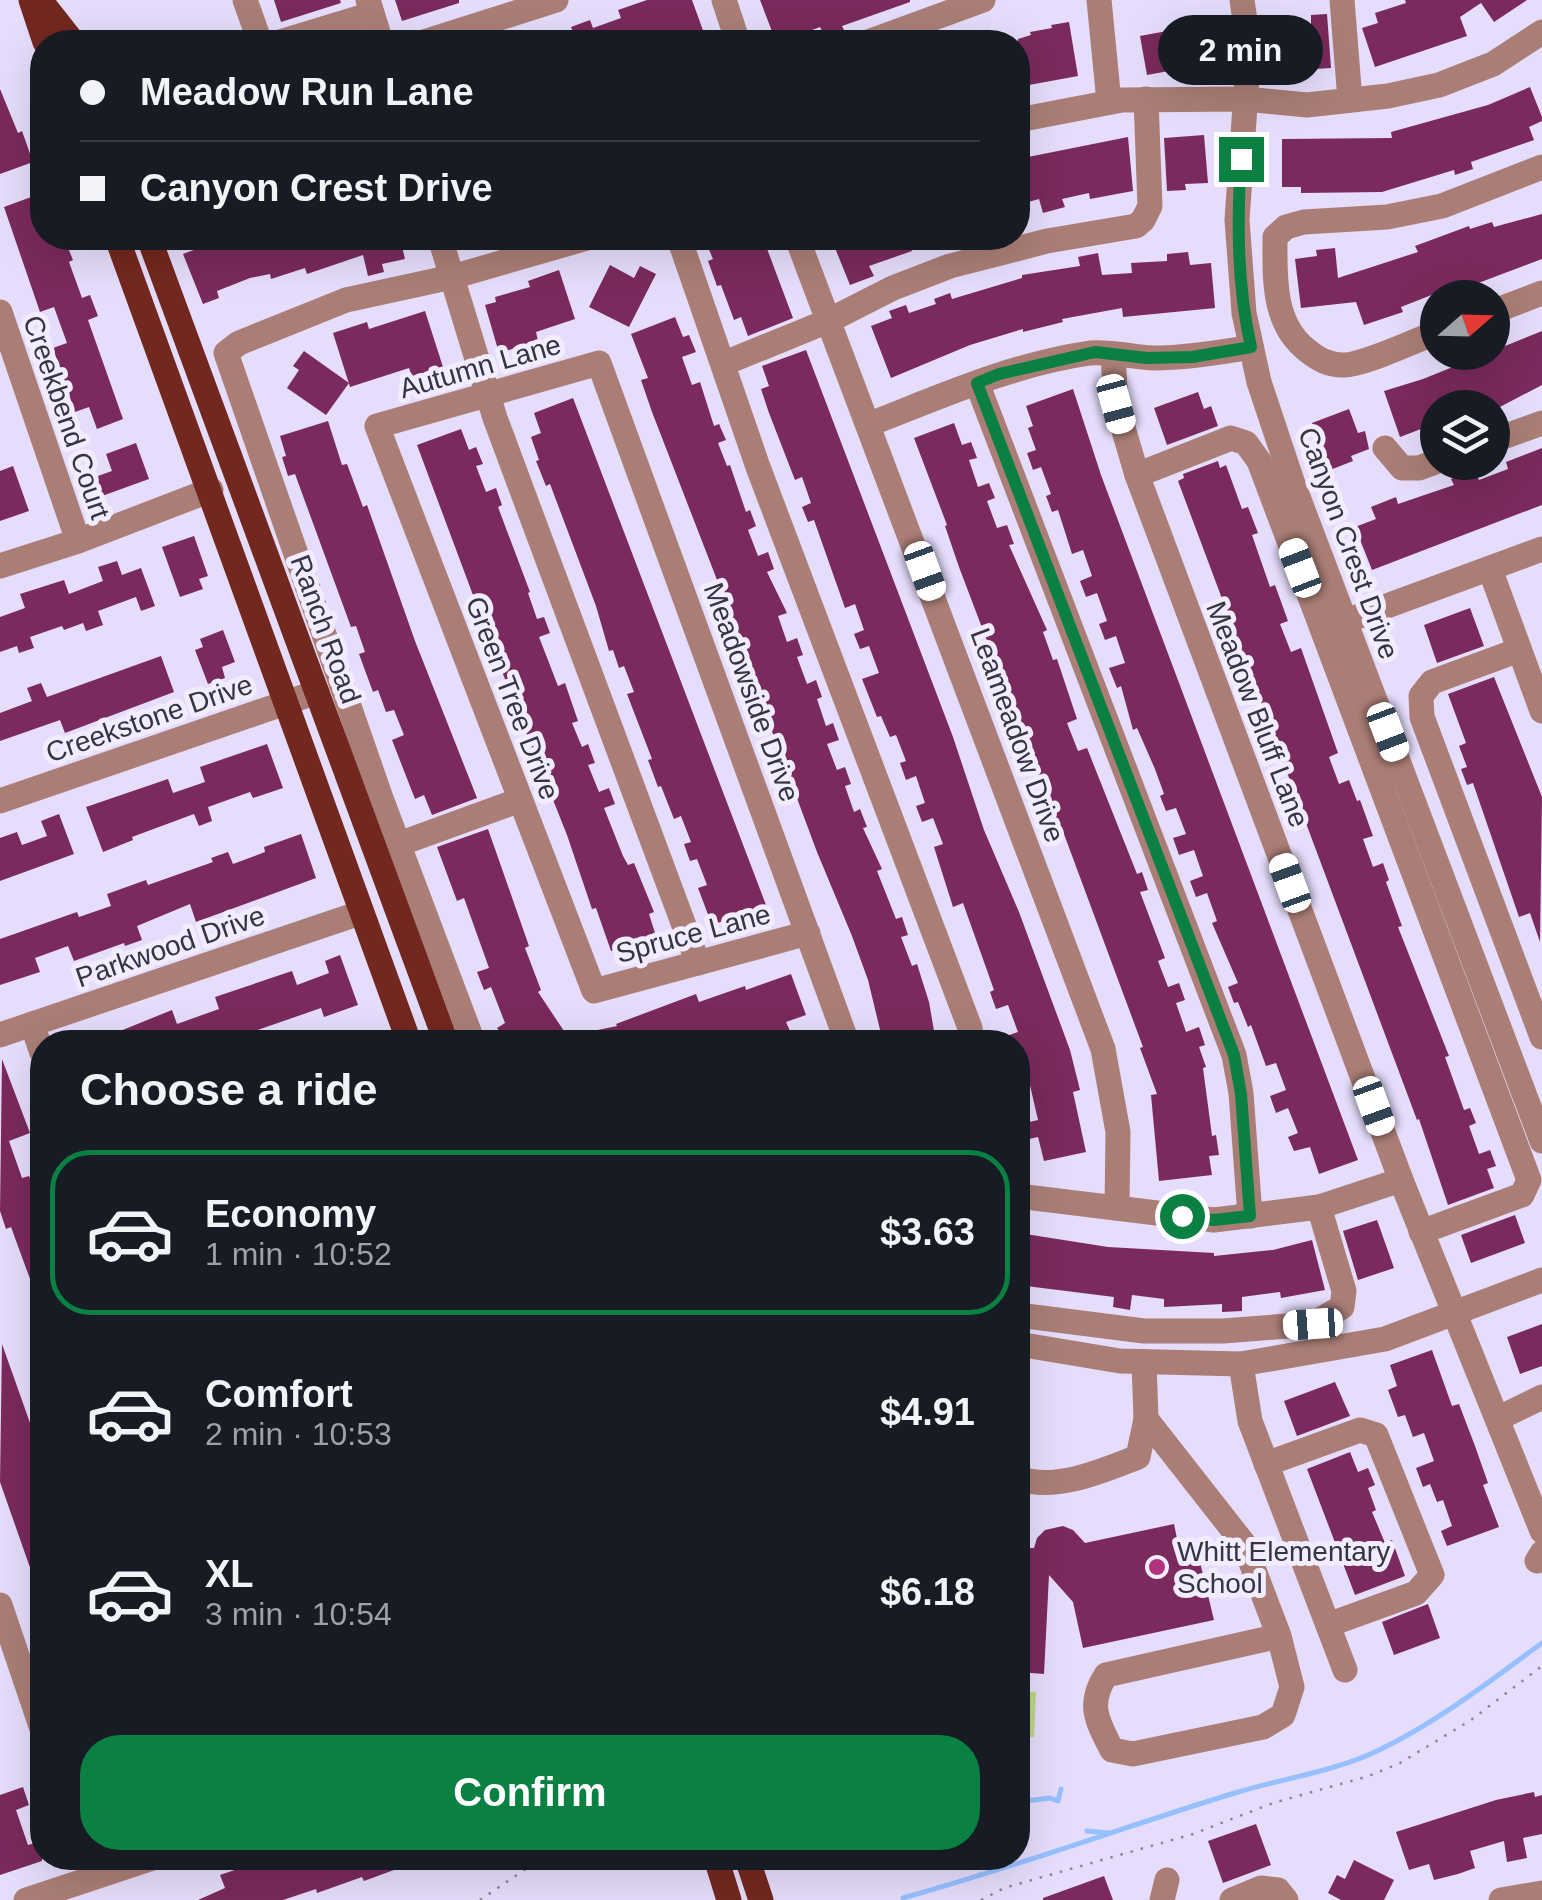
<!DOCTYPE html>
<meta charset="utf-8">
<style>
body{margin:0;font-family:Helvetica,sans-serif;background:#242831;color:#f1f3f6;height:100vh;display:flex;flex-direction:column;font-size:38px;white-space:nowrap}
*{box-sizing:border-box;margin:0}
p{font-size:32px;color:#9ea1a6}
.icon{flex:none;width:55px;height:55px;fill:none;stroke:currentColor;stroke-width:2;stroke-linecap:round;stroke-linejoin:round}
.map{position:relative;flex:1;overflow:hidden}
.panel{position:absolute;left:30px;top:1030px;width:1000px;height:840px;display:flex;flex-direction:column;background:#171b24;border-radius:40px;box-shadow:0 10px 40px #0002}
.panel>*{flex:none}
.banner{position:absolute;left:30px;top:30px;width:1000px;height:220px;border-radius:40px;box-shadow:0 10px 40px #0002;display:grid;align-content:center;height:220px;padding:0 50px;background:#171b24}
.needle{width:65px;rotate:70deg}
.fabs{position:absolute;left:1420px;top:280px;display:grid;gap:20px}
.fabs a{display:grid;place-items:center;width:90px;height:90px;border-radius:50%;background:#171b24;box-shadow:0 10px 40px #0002;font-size:50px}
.end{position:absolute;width:45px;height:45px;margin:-22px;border:12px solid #0b8043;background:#fff;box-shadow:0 0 0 5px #fff}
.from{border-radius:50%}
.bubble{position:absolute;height:70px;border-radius:35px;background:#171b24;box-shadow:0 10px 40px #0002;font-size:32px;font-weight:700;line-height:70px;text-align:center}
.car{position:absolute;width:30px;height:60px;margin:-30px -15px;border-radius:12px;box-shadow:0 0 8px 2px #0007;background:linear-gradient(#fff 24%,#345 0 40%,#fff 0 76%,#345 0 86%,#fff 0)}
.banner b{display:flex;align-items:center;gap:35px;height:95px;font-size:38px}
.banner b+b{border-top:2px solid #363941}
.banner i{width:25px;height:25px;background:#f1f3f6}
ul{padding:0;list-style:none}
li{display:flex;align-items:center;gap:30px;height:165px;margin:0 20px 15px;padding:0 30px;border:5px solid transparent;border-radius:40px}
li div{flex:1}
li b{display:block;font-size:38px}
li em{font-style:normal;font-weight:700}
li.active{border-color:#0b8043}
li>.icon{width:90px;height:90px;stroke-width:1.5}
h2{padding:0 50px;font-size:45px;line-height:120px}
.primary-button{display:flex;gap:20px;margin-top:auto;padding:20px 50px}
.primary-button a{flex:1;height:115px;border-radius:40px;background:#0b8043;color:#fff;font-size:40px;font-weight:700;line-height:115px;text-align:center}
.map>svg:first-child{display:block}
.green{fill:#bbd682}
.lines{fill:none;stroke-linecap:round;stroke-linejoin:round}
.stream{stroke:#96c0ff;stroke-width:5}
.building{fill:#7a2a5c}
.path{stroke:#8c869b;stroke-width:2.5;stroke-dasharray:2.5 8;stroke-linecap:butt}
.minor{stroke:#aa7e76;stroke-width:25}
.major{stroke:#73281f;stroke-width:25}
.route{stroke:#0b8043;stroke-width:12}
.poi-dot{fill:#b3327d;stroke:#f1ecff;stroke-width:4}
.labels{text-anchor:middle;stroke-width:10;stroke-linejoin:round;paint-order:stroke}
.street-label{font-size:28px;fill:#37333f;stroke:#f1ecff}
.poi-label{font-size:28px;fill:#37333f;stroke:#f1ecff;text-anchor:start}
</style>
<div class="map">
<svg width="1542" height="1900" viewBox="0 0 1542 1900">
<rect width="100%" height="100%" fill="#e5ddfb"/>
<!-- green -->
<polygon class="green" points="1018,1691 1036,1692 1034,1737 1018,1737"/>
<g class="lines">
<!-- stream -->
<g class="stream">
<polyline points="1018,1802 1050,1798 1058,1801 1061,1789"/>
<polyline points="1087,1831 1109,1833"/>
<path d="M903 1898C1016 1867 1126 1826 1238 1792 1281 1779 1336 1771 1377 1751 1436 1723 1489 1682 1542 1643"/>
</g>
</g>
<!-- building -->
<g class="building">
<polygon points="274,0 340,0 341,3 281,22"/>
<polygon points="395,0 459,0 459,3 402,21"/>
<polygon points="647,0 692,0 705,36 686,42 577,42 571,27 590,20 593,28 621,18 618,10"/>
<polygon points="760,0 910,0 910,2 842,26 844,30 825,37 820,27 794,37 796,42 776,42"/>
<polygon points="1405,0 1527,0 1494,22 1481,3 1460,17 1467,36 1375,67 1362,28 1378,23 1375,13 1406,3"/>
<polygon points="1327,14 1331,68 1285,71 1283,28 1311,26 1311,15"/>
<polygon points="1069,22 1078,76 1018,87 1018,39 1031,35 1030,32 1052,28 1051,25"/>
<polygon points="1194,26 1201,65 1147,75 1140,36"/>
<polygon points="1530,87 1542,117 1542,121 1529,127 1534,140 1471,162 1473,169 1455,175 1454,170 1382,192 1301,193 1301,187 1282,187 1282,139 1392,138 1391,132 1488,105"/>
<polygon points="0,89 18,133 22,131 33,162 0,174"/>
<polygon points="1204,135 1208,183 1185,184 1186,190 1167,191 1164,138"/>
<polygon points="1128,137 1133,191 1090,199 1089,193 1062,199 1065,207 1043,213 1039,199 1018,205 1018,159"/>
<polygon points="42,193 42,238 64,238 73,260 69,262 82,298 90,295 98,316 88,320 123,419 97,429 89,407 75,412 53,348 67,343 54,307 40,312 4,207"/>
<polygon points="1542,214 1542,259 1436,299 1434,294 1401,307 1403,312 1364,325 1356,302 1301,308 1295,259 1317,256 1316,250 1335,248 1338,278 1418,252 1415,246 1469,226 1470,229 1492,222 1494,227"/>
<polygon points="226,238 400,238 405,259 382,264 384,272 368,276 363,255 307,274 305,268 271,279 270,274 250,278 217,291 219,298 203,304 183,254"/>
<polygon points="704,238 763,238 793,318 748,336 741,317 734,320 721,285 717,286 708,261 713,259"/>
<polygon points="831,238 934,238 911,248 912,251 869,266 874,276 850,285"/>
<polygon points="1188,252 1190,265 1211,263 1215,308 1123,317 1122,308 1062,319 1063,322 1023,332 1023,329 970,345 891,378 871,326 892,318 889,311 906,305 909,313 936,304 934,299 950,293 952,299 1022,278 1022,275 1080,266 1078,257 1098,253 1102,275 1132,273 1131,263 1167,261 1167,254"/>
<polygon points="610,265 634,278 640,266 656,274 629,327 589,307"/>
<polygon points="559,270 575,319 536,332 538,341 499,353 485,305 496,302 495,297 530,287 528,281"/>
<polygon points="425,311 443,367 412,376 409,368 350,387 333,333 367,322 369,329"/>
<polygon points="675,317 683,337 689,335 696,352 682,357 692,385 700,382 714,426 719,424 726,440 718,443 727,466 730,465 746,512 750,510 756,526 748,530 758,556 768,552 774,569 767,572 787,613 778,616 787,642 797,638 803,655 797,657 807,684 816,680 822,697 817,699 826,726 833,723 839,740 827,744 837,770 845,767 851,784 845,786 854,812 860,809 867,827 863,828 882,869 877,871 896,919 902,917 908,935 901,937 912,966 917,964 929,1002 936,1042 883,1042 868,980 852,936 817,852 769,723 772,722 652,412 641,380 648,378 631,334"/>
<polygon points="1542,331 1542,385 1498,408 1438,408 1438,429 1423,434 1421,429 1400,437 1384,391 1423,379"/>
<polygon points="806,350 953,737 984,830 1019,912 1070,1050 1080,1090 1073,1092 1086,1152 1044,1161 1038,1137 1029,1139 1025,1123 1038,1120 1029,1081 1018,1083 1018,1042 992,1041 1018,1032 1008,1005 996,1009 990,992 994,990 963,903 953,907 934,847 943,844 933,818 922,822 916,806 925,803 916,776 906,780 900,763 906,761 896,735 890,737 881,716 877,717 862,679 879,673 869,646 860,649 854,634 864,630 855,604 845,608 814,520 808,522 802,507 811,503 802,477 795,480 769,413 761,389 769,386 762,366"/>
<polygon points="304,351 349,383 326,415 287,388 299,370 293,366"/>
<polygon points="1073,389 1101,475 1358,1160 1319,1174 1310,1147 1294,1151 1288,1137 1298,1133 1288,1108 1276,1113 1270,1096 1286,1090 1276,1063 1266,1066 1251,1025 1248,1027 1238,1002 1234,1003 1228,987 1238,983 1212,923 1217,921 1207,893 1196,897 1190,881 1203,876 1194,850 1179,855 1173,838 1186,834 1176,808 1166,811 1160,796 1164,794 1155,769 1137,728 1133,730 1121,686 1117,688 1109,668 1125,663 1116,636 1105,640 1099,624 1107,621 1097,593 1086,597 1080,581 1092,576 1083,550 1072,554 1058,510 1052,512 1046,496 1051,494 1041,467 1033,470 1027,453 1036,450 1028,428 1033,426 1026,406"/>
<polygon points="1198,392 1204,409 1211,406 1218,426 1167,445 1154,408"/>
<polygon points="573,398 766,905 712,925 698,888 707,885 697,859 690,861 684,844 691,842 681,816 674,819 661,786 658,787 648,760 652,759 627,694 634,692 624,666 619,668 613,650 609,651 596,606 550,484 546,486 536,461 539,460 531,437 541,433 534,413"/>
<polygon points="1349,409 1358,433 1365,431 1369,449 1351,456 1353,461 1330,470 1312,423"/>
<polygon points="328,421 342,465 347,464 363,507 367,505 415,641 477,798 432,815 424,795 415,799 392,740 404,735 394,710 386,712 378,690 373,692 359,654 365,652 356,626 351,627 295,474 288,476 282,457 286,456 280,436"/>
<polygon points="954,423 962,445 971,442 977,458 969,460 978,487 989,483 995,498 987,501 997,528 1007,525 1014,544 1009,545 1047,630 1043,632 1053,660 1057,659 1077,719 1067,723 1078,751 1087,748 1137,874 1142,872 1148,890 1140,892 1165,958 1158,961 1168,987 1179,983 1185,1000 1176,1003 1186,1032 1199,1027 1205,1045 1199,1047 1206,1067 1203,1068 1212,1136 1216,1135 1219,1155 1209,1156 1212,1175 1159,1181 1151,1095 1157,1094 1140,1048 1143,1047 1061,826 1058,828 959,567 945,526 947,525 914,438"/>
<polygon points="461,429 469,450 476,447 483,464 476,466 486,492 496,488 502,505 498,507 530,592 528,593 537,619 544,617 550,633 539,637 558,686 565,683 578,721 572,723 582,747 588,744 595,763 588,765 599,792 609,788 615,804 604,808 623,856 628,865 634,863 654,912 649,914 656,936 611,951 596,908 592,909 567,835 495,654 417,445"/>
<polygon points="136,443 149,479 102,496 95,477 112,471 106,454"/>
<polygon points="1542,448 1542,505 1372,570 1355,527 1376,519 1371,507 1396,497 1398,504 1454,485 1451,479 1475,469 1479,480 1508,469 1506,462"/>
<polygon points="1218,461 1220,468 1226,465 1242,509 1248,507 1258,533 1252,535 1270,587 1275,585 1288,621 1280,624 1291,652 1301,648 1338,753 1329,757 1339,784 1349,780 1357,801 1360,800 1373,836 1363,839 1373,867 1383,863 1389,880 1386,882 1402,926 1398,927 1449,1056 1445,1057 1464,1110 1470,1108 1476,1123 1469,1126 1479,1154 1490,1150 1496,1166 1487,1169 1494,1188 1448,1205 1419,1119 1417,1120 1178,481 1184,478 1183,474"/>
<polygon points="13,466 29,511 0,521 0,471"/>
<polygon points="194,536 208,576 199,579 203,589 180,597 162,547"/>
<polygon points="117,561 122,575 141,568 155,606 141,611 136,597 98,611 103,625 86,631 83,623 64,630 62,626 30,637 34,648 19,653 17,646 0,652 0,617 25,608 20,594 64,580 69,594 103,581 98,567"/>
<polygon points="1470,608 1484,646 1437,663 1424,625"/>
<polygon points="223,630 235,662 222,667 225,678 208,684 195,650 203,647 200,639"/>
<polygon points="161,656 174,692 65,733 60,720 0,741 0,713 32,701 27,688 41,683 47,697"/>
<polygon points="1494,677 1542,797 1540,942 1530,913 1519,917 1473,783 1467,785 1461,769 1467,767 1459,746 1466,743 1448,694"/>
<polygon points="267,744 283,788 253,798 250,792 208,807 212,821 199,826 194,814 132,837 133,840 103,852 86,807 168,779 173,793 205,782 200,767"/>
<polygon points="59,814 74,854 0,881 0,838 17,832 22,845 47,836 41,821"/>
<polygon points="488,829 529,946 525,948 541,990 538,992 564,1031 546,1042 506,1042 497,1028 505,1023 491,987 484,990 477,972 489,968 464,898 457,901 437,847"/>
<polygon points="301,834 316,878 196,922 190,904 137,926 142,940 125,946 124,943 74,961 68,946 35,958 40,972 0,985 0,939 77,912 79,917 111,906 107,894 146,880 148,885 213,862 211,858 228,852 233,864 265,852 264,847"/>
<polygon points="340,955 358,1005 324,1017 321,1008 223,1042 93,1042 172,1010 177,1024 219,1009 215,997 292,971 297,985 329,973 325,961"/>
<polygon points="791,974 806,1015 786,1022 790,1031 772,1037 771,1032 734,1042 729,1030 698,1042 570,1042 569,1036 617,1026 616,1024 696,994 699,1002 745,986 746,990"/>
<polygon points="2,1059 30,1133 9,1141 22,1178 29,1176 38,1198 42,1197 41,1309 11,1227 6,1229 0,1211"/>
<polygon points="1515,1215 1525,1243 1471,1263 1461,1235"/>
<polygon points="1377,1220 1394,1268 1358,1280 1343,1231"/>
<polygon points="1019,1233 1108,1247 1214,1253 1214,1256 1273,1250 1312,1240 1325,1290 1281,1298 1280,1292 1242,1297 1242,1311 1222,1312 1222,1304 1164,1307 1164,1299 1132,1295 1130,1310 1113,1307 1114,1297 1018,1285"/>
<polygon points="1542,1324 1542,1366 1520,1374 1507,1337"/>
<polygon points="2,1344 40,1451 32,1454 42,1483 41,1599 0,1482"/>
<polygon points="1432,1350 1452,1406 1459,1404 1475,1446 1488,1483 1483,1485 1499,1527 1447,1546 1441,1531 1452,1526 1443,1500 1437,1502 1430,1484 1423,1487 1416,1468 1434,1461 1424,1433 1413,1437 1405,1415 1398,1417 1388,1390 1397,1386 1390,1365"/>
<polygon points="1335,1382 1350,1416 1297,1436 1284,1401"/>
<polygon points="1350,1452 1358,1472 1368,1468 1375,1485 1368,1488 1376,1510 1372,1512 1385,1543 1392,1540 1405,1576 1355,1595 1307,1469"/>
<polygon points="1174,1524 1181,1558 1198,1554 1214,1620 1083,1648 1073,1602 1049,1575 1044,1674 1018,1672 1018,1548 1034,1548 1037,1538 1045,1530 1063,1526 1073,1530 1085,1543"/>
<polygon points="1428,1604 1440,1638 1394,1655 1382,1622"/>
<polygon points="23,1787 29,1805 16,1810 28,1845 42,1841 42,1861 0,1875 0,1795"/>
<polygon points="1534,1792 1535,1797 1542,1795 1542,1834 1523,1838 1527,1858 1507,1862 1504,1841 1470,1851 1475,1868 1458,1874 1434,1880 1429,1864 1409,1870 1396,1832 1496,1800"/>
<polygon points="1256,1824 1271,1865 1223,1883 1208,1841"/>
<polygon points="270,1858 424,1858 424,1859 364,1881 362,1877 317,1893 316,1889 283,1900 198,1900 225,1888 220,1875"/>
<polygon points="1354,1860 1394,1880 1384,1900 1341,1900 1328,1893 1337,1875 1345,1879"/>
<polygon points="1104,1876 1113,1900 1043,1900 1043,1898"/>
</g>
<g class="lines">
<!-- path -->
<g class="path">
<polyline points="480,1900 542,1858"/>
<polyline points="981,1900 1004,1888 1193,1834 1273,1803 1369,1776 1400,1763 1471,1720 1542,1666"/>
</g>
<!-- minor -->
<g class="minor">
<polyline points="245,0 260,42"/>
<polyline points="368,0 381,42"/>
<polyline points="724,0 738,42"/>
<polyline points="1099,0 1109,102"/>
<polyline points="1242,0 1249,49 1237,220 1244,313 1259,382 1292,481 1542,1141"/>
<polyline points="1342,0 1350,100"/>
<polyline points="280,42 372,14"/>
<polyline points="424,42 556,0"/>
<polyline points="868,42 983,0"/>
<polyline points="1018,120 1122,100 1245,99 1307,105 1388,96 1439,85 1493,64 1542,32"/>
<polyline points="440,238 495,418 698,963"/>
<polyline points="679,238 758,467 970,1028 972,1042"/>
<polyline points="797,238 1103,1049 1118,1132 1117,1208"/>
<polyline points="0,312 78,541"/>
<polyline points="1492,312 1542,293"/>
<path d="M1438 332C1416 340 1362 366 1343 365 1328 365 1318 359 1308 351 1272 324 1275 277 1275 237L1286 227 1304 222 1387 217 1442 206 1542 167"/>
<polyline points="1113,354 1116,404 1137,475 1401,1180 1542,1531"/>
<polyline points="725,363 828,321 893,288 950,266 1047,241 1136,226 1143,220 1150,206 1146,99"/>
<polyline points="977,383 1234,1055 1241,1093 1250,1216"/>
<path d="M870 424C942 396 1013 364 1090 353 1110 351 1132 357 1152 358 1186 358 1218 353 1251 347"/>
<polyline points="1492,441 1542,423"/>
<polyline points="1385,448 1402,468 1419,468 1438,461"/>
<polyline points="1137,475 1231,438 1246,443 1259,461 1529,1180 1522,1195 1421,1232"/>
<polyline points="0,566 78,541 211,490"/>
<polyline points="1490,569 1542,711"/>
<polyline points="1346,621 1542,549"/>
<polyline points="1519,650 1432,682 1421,696 1422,717 1542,1037"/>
<polyline points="0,801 317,692"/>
<polyline points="399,844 520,800"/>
<polyline points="808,933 594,991 377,426 599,363 847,1042"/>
<polyline points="32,1024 42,1053"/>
<polyline points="0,1035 360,913"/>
<polyline points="473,1042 382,801 226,353 239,343 346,300 452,277 587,238"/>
<polyline points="1018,1196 1214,1220 1319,1207 1401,1180"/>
<polyline points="1018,1315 1144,1331 1223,1331 1313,1324 1342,1307 1344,1291 1319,1207"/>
<polyline points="1018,1344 1120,1361 1241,1364 1385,1339 1542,1280"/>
<polyline points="1241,1364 1250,1421 1345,1670"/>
<polyline points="1499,1418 1542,1397"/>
<path d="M1146 1419 1244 1544 1279 1636 1292 1687 1283 1715 1263 1727 1133 1754 1112 1750C1097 1721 1087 1704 1106 1675L1279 1636"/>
<polyline points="1266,1464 1360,1430 1376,1435 1432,1575 1416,1593 1328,1625"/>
<path d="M1018 1478C1055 1492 1102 1471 1138 1457L1146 1419 1144 1362"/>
<polyline points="1537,1561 1542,1553"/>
<polyline points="0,1605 42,1729"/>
<polyline points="26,1900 153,1858"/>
<polyline points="1162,1900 1167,1880"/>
<polyline points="1232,1900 1261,1888 1278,1890 1286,1900"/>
<polyline points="1501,1900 1542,1893"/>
</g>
<!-- major -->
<g class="major">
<polyline points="31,0 45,42"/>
<polyline points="40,0 73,42"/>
<polyline points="117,238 409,1042"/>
<polyline points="149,238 446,1042"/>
<polyline points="716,1858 729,1900"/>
<polyline points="747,1858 761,1900"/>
</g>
</g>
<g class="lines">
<!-- route -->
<path class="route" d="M1182 1216 1214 1220 1250 1216 1241 1094 1234 1055 977 383 999 374 1095 352 1147 358 1192 357 1251 347C1237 285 1237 222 1241 159"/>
</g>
<!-- markers -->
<circle class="poi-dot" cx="1157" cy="1567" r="10"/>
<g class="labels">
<!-- street labels -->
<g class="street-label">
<text transform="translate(480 366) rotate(-16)" y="10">Autumn Lane</text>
<text transform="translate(67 417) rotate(71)" y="10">Creekbend Court</text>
<text transform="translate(1349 543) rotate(70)" y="10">Canyon Crest Drive</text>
<text transform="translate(326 629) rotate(70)" y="10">Ranch Road</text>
<text transform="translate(752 692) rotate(70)" y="10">Meadowside Drive</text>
<text transform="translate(513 698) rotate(69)" y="10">Green Tree Drive</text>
<text transform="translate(1258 714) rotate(69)" y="10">Meadow Bluff Lane</text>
<text transform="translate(149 718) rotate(-19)" y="10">Creekstone Drive</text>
<text transform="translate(1018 735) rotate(70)" y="10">Leameadow Drive</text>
<text transform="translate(693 933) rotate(-15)" y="10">Spruce Lane</text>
<text transform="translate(170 946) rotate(-19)" y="10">Parkwood Drive</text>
</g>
<!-- poi labels -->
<g class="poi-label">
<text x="1177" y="1561">Whitt Elementary<tspan x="1177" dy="32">School</tspan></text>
</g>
</g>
</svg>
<div class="fabs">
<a><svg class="needle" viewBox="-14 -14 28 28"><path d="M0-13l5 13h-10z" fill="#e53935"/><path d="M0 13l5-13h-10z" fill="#9ea1a6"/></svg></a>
<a><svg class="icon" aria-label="layers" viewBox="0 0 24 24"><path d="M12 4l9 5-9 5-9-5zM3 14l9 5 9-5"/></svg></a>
</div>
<i class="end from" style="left:1182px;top:1216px"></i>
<i class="end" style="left:1241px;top:159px"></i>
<div class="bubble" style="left:1158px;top:15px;width:165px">2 min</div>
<i class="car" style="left:1116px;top:404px;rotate:165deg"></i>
<i class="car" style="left:1300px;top:568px;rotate:339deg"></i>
<i class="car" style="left:925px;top:571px;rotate:160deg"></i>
<i class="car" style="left:1388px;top:732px;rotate:159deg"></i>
<i class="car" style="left:1290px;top:883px;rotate:340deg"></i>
<i class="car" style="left:1374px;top:1106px;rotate:160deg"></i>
<i class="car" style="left:1313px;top:1324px;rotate:266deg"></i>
<div class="banner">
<b><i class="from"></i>Meadow Run Lane</b>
<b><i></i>Canyon Crest Drive</b>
</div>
<section class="panel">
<h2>Choose a ride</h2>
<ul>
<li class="active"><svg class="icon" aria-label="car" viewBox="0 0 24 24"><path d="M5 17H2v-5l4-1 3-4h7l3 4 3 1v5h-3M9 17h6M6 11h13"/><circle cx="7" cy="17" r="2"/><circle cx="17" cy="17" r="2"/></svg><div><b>Economy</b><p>1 min · 10:52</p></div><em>$3.63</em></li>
<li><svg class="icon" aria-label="car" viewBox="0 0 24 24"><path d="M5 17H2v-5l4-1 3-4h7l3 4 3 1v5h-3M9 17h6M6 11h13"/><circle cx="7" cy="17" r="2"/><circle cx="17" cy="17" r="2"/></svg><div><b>Comfort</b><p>2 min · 10:53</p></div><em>$4.91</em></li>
<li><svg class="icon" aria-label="car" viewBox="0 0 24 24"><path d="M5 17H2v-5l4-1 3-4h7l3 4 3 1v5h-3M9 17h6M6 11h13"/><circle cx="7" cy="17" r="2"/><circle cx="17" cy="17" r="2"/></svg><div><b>XL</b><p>3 min · 10:54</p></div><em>$6.18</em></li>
</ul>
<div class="primary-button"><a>Confirm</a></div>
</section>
</div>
